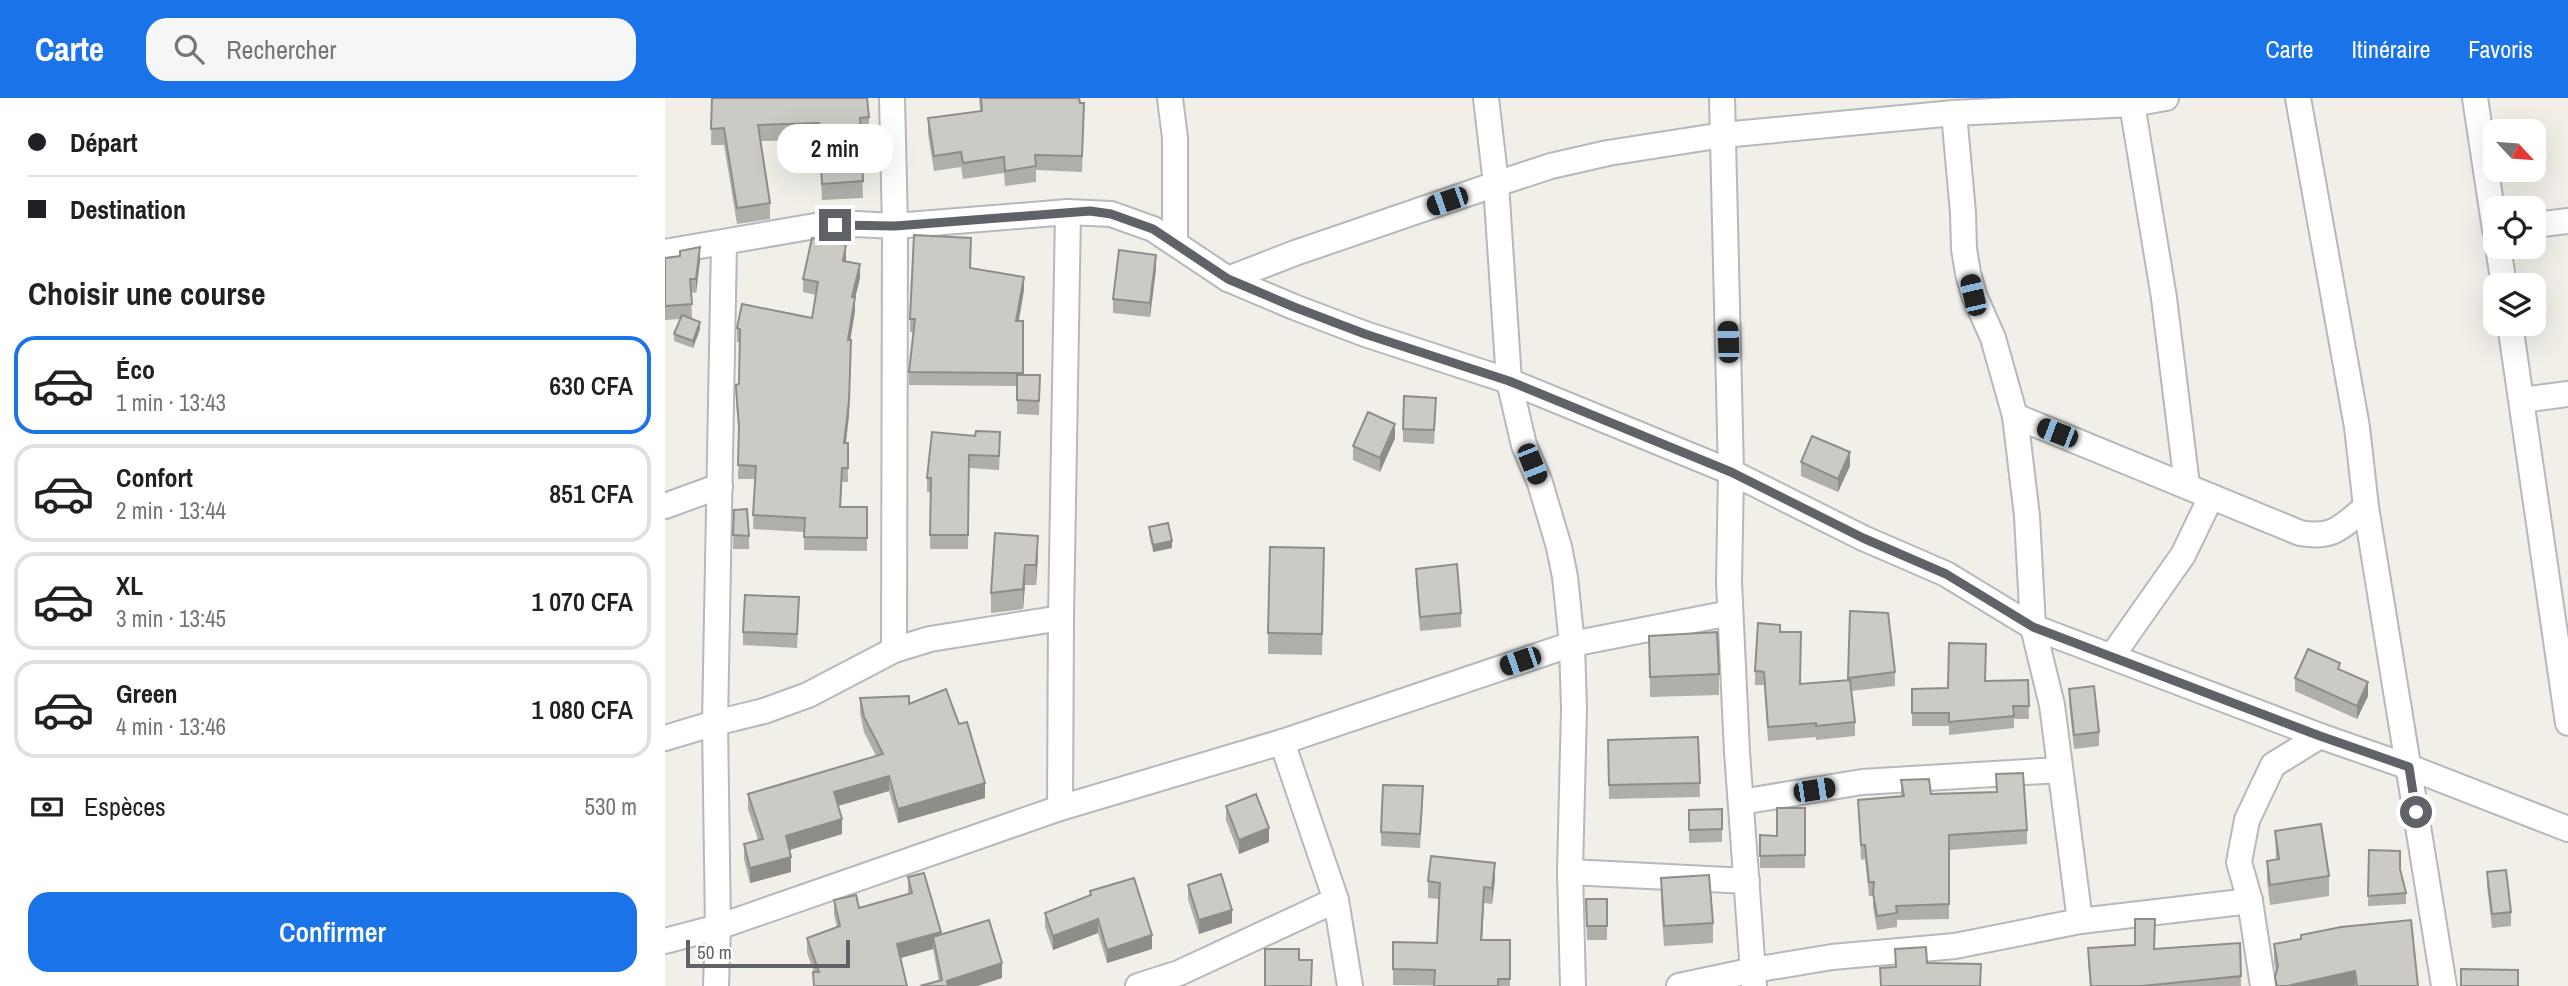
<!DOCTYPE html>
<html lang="fr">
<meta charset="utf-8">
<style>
body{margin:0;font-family:"Archivo Narrow",sans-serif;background:#f6f6f6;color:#202124;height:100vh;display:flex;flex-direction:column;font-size:26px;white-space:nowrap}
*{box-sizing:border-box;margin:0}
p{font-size:23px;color:#757577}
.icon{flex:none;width:38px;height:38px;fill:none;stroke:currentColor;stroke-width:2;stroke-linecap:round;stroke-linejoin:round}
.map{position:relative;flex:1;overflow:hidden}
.sheet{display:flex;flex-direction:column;background:#fff;width:665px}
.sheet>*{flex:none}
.top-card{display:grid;align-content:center;height:154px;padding:0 28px;background:#fff}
.needle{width:46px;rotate:116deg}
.fabs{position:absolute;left:1818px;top:21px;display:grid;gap:14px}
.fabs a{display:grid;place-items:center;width:63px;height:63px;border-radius:14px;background:#fff;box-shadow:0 7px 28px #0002;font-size:35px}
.scale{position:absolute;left:21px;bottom:18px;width:164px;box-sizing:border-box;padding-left:7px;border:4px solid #5f6368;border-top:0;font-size:19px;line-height:24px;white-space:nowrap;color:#5f6368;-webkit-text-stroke:5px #fff;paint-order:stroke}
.end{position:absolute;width:32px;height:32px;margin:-16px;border:9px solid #5f6368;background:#fff;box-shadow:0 0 0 4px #fff}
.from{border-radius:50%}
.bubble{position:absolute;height:49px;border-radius:21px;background:#fff;box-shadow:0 7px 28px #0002;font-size:23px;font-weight:600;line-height:49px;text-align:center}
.car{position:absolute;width:21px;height:42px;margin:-21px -10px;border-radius:9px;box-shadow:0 0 5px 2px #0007;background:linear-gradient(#222 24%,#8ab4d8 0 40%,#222 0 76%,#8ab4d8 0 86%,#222 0)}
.top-card b{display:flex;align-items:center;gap:24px;height:66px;font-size:26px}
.top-card b+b{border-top:2px solid #e0e0e0}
.top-card i{width:18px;height:18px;background:#202124}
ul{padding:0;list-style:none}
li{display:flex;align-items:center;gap:21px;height:98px;margin:0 14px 10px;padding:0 14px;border:4px solid #e0e0e0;border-radius:21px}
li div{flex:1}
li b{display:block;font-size:26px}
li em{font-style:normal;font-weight:600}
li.selected{border-color:#1a73e8}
li>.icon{width:63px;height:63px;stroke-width:1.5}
h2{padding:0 28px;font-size:32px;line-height:84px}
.pay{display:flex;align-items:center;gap:18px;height:77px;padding:0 28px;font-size:26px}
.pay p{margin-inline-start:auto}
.button{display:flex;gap:14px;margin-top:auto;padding:14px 28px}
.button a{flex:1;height:80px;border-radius:21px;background:#1a73e8;color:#fff;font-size:28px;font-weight:600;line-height:80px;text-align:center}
header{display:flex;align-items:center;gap:42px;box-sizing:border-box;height:98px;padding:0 35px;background:#1a73e8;color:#fff}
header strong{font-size:33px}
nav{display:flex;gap:38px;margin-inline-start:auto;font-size:24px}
.search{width:490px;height:63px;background:#f6f6f6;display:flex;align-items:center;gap:18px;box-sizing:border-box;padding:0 24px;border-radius:21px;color:#757577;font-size:26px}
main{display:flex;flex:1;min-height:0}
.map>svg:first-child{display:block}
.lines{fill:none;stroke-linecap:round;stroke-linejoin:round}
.minor-casing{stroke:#b5b8bc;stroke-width:28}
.minor{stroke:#fff;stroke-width:24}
.wall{fill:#afaea9}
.shaded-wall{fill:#8f8d8a}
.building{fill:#cccac5;stroke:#8f8d8a;stroke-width:2}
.route{stroke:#5f6368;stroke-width:9}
</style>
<header>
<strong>Carte</strong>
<div class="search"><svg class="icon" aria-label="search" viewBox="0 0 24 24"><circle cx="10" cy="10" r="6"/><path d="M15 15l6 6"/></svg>Rechercher</div>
<nav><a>Carte</a><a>Itinéraire</a><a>Favoris</a></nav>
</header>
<main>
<section class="sheet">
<div class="top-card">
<b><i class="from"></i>Départ</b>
<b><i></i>Destination</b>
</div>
<h2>Choisir une course</h2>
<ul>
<li class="selected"><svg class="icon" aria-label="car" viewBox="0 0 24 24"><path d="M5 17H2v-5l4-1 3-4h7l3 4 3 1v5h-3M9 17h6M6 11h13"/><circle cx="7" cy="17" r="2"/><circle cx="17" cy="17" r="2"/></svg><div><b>Éco</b><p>1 min · 13:43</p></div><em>630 CFA</em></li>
<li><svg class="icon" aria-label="car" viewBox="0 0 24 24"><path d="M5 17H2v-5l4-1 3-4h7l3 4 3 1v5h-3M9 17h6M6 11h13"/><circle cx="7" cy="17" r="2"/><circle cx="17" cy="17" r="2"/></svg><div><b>Confort</b><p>2 min · 13:44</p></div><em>851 CFA</em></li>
<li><svg class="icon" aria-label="car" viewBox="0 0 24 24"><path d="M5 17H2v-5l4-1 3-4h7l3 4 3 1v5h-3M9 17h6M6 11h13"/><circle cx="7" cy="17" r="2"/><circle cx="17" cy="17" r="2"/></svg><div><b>XL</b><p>3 min · 13:45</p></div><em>1 070 CFA</em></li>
<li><svg class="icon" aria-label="car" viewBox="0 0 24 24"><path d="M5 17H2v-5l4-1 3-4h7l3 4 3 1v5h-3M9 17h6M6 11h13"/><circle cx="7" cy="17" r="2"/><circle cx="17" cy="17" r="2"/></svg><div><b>Green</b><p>4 min · 13:46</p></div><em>1 080 CFA</em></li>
</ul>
<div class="pay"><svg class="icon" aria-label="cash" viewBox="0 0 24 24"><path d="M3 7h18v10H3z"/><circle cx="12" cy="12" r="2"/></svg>Espèces<p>530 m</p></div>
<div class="button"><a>Confirmer</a></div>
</section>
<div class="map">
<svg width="1903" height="888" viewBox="0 0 1903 888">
<rect width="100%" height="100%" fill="#f1efe8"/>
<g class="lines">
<!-- minor casing -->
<g class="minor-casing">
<g id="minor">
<polyline points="227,0 230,128 229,552"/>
<polyline points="505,0 510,40 510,145"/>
<polyline points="821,0 831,86 844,283 859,347 875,385 894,449 900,479 907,546 909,611 905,774 908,888"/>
<polyline points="1057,0 1066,374 1064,484 1072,654 1089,888"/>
<polyline points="1633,0 1692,329 1701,409 1779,888"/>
<polyline points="1810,0 1830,132"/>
<polyline points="1467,6 1499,200 1522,387"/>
<polyline points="1289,15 1298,115 1299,151 1303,175 1309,197 1328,240 1350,318 1362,418 1368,529 1387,607 1415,823"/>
<polyline points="1869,127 1903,123"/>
<polyline points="1833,149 1839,187"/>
<polyline points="0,154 150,128 191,126 230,128 403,114 446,116 488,131 563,181 629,209 700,236 844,283 1066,374 1198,440 1281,476 1368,529 1655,638 1744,669 1903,731"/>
<polyline points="563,181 630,155 831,86 886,68 943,55 1058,37 1289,15 1467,6 1501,0"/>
<polyline points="1845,226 1903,625"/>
<polyline points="1857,302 1903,296"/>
<path d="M1350 318 1635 435C1669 441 1676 429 1701 409"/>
<polyline points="0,408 55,388"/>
<polyline points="1447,558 1518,457 1546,399"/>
<polyline points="0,640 50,625 99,613 143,597 229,552 265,541 396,520"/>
<polyline points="617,644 671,802 685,888"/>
<polyline points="1076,704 1197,684 1394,672"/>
<polyline points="395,710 396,520 403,114"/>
<polyline points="905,774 1082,783"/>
<polyline points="0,843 53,829 395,710 617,644 907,546 1065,515"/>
<polyline points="51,888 53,829 50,625 59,145"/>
<polyline points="473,888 514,875 671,802"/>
<polyline points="1014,888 1089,872 1167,859 1290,848 1415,823 1585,803"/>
<polyline points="1598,888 1585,803 1574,764 1582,722 1608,667 1655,638"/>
</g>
</g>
<!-- minor -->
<use href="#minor" class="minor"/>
</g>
<!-- wall -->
<g class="wall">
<polygon points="47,0 204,19 204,35 196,36 198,100 157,102 154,42 95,43 105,105 105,121 72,126 59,47 46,47"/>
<polygon points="314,0 414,0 415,5 419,21 417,74 371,72 371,84 340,88 339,75 298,81 296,69 269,73 263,36 263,20 315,13"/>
<polygon points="306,153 305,170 359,192 354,223 358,223 358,277 375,277 374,317 352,316 352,288 244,287 244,274 248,234 245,234 245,221"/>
<polygon points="0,160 35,163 31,195 26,194 27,220 24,220 35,231 28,250 9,243 9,236 15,221 0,222"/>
<polygon points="181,161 181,163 195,180 190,200 190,213 185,242 184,317 181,345 183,345 183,384 177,384 176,409 202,409 202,453 139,452 139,434 88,431 90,381 73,381 74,339 71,303 71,287 74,286 75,244 72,244 72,230 147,220 151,197 138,194 138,181"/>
<polygon points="491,171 485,219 448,215 448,201"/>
<polygon points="771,313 769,346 738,344 738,331"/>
<polygon points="267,334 335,348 334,372 304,370 303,451 265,451 266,394 262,394 262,380"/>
<polygon points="730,340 715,374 688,362 688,348"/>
<polygon points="1136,364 1185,368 1173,394 1136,378"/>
<polygon points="69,412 84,438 84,451 68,451"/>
<polygon points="484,429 507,450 488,454 484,436"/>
<polygon points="330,435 373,458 371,487 360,487 358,511 326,515 326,495"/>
<polygon points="659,450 657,557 603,556 603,535"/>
<polygon points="751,471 796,515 796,529 755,533 751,484"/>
<polygon points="134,513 132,550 78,547 78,534"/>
<polygon points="1185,513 1230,574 1230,588 1186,593 1190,624 1190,638 1151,642 1151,639 1103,643 1099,587 1090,587 1090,573 1115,534 1135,586 1183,582"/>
<polygon points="984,538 1054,576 1054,597 985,599"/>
<polygon points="1675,572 1703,598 1692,621 1630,593 1630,580"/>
<polygon points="1363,582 1364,621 1349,621 1349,630 1284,637 1284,628 1247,628 1247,591 1283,590 1320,583"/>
<polygon points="1404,591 1434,634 1434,648 1409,651 1404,604"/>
<polygon points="195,600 244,606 320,700 233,725 224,693 173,708 177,736 124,752 126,774 85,785 79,761 79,746 93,742 83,711 83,696 211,658 199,634 195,615"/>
<polygon points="1033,639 1035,699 944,701 943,642"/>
<polygon points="1331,676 1362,732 1362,746 1284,752 1284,821 1232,822 1232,829 1212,832 1208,809 1208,798 1204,798 1200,761 1196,762 1193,702 1236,699 1236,682 1266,696 1331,694"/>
<polygon points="758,702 755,750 716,748 716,734"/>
<polygon points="561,708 604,744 574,756 561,722"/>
<polygon points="1140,710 1140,770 1095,770 1095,737 1112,738"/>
<polygon points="1057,711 1057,744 1024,745 1024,712"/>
<polygon points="1610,733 1664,778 1664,798 1605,807 1602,783 1602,763 1611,761"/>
<polygon points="1704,752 1735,772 1741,795 1741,806 1703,808"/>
<polygon points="1822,774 1846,814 1846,828 1827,830 1822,788"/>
<polygon points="243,779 276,837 337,880 312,888 255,888 274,883 268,851 236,860 242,888 148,888 149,874 142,855 142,840 172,829 169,817 169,802 194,810 243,796"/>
<polygon points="996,780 1048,825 1048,845 999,848 996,801"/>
<polygon points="830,781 827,806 819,805 817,842 845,842 845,888 728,887 728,844 772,845 774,801 763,800 763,783"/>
<polygon points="523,787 567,825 534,836 523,801"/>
<polygon points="425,793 487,851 442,865 433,835 388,852 380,829 380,815 425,797"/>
<polygon points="921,801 942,801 942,842 922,842"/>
<polygon points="1575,845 1576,888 1425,888 1423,866 1423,850 1489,851"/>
<polygon points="1609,846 1753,888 1610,888 1610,879 1611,874 1609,864"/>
</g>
<!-- shaded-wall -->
<g class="shaded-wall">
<polygon points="181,147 181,161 178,176 178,163"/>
<polygon points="35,149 35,163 31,195 31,181"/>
<polygon points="491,157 491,171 485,219 485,205"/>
<polygon points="195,166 195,180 190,200 190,213 183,256 183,242 187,199"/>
<polygon points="359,179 359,192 351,236 351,223"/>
<polygon points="35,224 35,231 28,250 28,243"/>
<polygon points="186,256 184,317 179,359 179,345"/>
<polygon points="730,326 730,340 715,374 715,360"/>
<polygon points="1185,354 1185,368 1173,394 1173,381"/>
<polygon points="373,438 373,458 371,487 371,467"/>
<polygon points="507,443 507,450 488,454 488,447"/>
<polygon points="360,467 360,487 358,511 358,491"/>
<polygon points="1703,584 1703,598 1692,621 1692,608"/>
<polygon points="224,678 224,693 169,709 169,694"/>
<polygon points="320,685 320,700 233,725 233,711"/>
<polygon points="177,721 177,736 121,753 121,738"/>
<polygon points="604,730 604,744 574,756 574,742"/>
<polygon points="126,759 126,774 85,785 85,770"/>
<polygon points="830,765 830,781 827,806 827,790"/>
<polygon points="819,789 819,805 816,859 816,842"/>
<polygon points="567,812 567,825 534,836 534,822"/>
<polygon points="433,821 433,835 388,852 388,838"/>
<polygon points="276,834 276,849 268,839 268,851 232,861 232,846"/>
<polygon points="487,837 487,851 442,865 442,852"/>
<polygon points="337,865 337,880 312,888 282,888 282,883"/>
<polygon points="1690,873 1690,888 1622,888"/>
</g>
<!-- building -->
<g class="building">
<polygon points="47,0 202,0 204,19 195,20 198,83 157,86 154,25 93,27 105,105 72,110 59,30 46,31"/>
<polygon points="316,0 414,0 415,5 419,5 417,58 370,57 371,68 340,73 339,59 298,65 296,54 269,58 263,20 317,13"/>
<polygon points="249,137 306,140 305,170 359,179 351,223 358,223 358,275 244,274 250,221 245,221"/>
<polygon points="147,140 181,147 178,163 195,166 187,199 190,199 183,242 186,242 184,303 179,345 183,345 183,370 177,370 175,409 202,409 202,440 139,439 140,420 88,417 91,368 73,367 74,328 71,290 71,287 74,286 75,231 72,230 77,206 147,220 153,184 138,181"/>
<polygon points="35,149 31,181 25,181 27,206 0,208 0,160 15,158 15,153"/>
<polygon points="454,152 491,157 485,205 448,201"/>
<polygon points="17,217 35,224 28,243 9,236"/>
<polygon points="352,277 375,277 374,303 352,302"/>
<polygon points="739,298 771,300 769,332 738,331"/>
<polygon points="703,314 730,326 715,360 688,348"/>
<polygon points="311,333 335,334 334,358 304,357 303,437 265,437 266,380 262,380 267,334 310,338"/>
<polygon points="1147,338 1185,354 1173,381 1136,364"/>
<polygon points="82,411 84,438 68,437 69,412"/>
<polygon points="503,425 507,443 488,447 484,429"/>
<polygon points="330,435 373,438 371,467 360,467 358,491 326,495"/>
<polygon points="605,449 659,450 657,536 603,535"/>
<polygon points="792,466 796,515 755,519 751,471"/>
<polygon points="80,497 134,499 132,536 78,534"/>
<polygon points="1185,513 1223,515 1230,574 1183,580"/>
<polygon points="1093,525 1115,527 1115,534 1136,534 1135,586 1185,582 1190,624 1151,628 1151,625 1103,629 1099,574 1090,573"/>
<polygon points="1052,534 1054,576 985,579 984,538"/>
<polygon points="1284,545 1321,546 1320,583 1363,582 1364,608 1348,608 1349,618 1284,624 1284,615 1247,615 1247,591 1283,590"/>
<polygon points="1643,551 1675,565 1673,571 1703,584 1692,608 1630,580"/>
<polygon points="1429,588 1434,634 1409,637 1404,591"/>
<polygon points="281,591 294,626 302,624 320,685 233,711 224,678 169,694 177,721 121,738 126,759 85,770 79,746 98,741 83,696 218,656 199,619 195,600 244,598 244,606"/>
<polygon points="1033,639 1035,685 944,687 943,642"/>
<polygon points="1358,675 1362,732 1284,737 1284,806 1231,808 1232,815 1212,818 1208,795 1209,784 1204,784 1200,747 1196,747 1193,702 1239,698 1236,682 1264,681 1266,696 1332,694 1331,676"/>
<polygon points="718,687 758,688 755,736 716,734"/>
<polygon points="591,696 604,730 574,742 561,708"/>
<polygon points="1112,710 1140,710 1140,757 1095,758 1095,737 1112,738"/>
<polygon points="1057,711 1057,731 1024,732 1024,712"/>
<polygon points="1656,726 1664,778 1605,787 1602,763 1614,761 1610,733"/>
<polygon points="1704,752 1735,753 1735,771 1741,795 1703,798"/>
<polygon points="766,758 830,765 827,790 819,789 816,842 845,842 845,881 833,881 833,888 769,888 770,872 728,871 728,844 772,845 775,785 763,783"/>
<polygon points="1841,772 1846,814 1827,816 1822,774"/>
<polygon points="259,775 276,834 232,846 242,888 149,888 148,874 154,874 142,840 175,828 169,802 191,797 194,810 247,795 243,779"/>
<polygon points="556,776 567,812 534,822 523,787"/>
<polygon points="1044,777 1048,825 999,828 996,780"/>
<polygon points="469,780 487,837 442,852 433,821 388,838 380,815 426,797 425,793"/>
<polygon points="921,801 942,801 942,828 922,828"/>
<polygon points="1470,821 1490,821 1489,851 1575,845 1576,878 1477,888 1426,888 1423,850 1470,847"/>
<polygon points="324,822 337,865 282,883 283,888 255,888 277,882 268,839"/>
<polygon points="1746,822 1753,888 1692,888 1690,873 1622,888 1612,888 1610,879 1613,868 1609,846 1636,841 1636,837 1676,829"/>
<polygon points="1261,849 1262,865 1316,866 1315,888 1216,888 1215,870 1231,869 1230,851"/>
<polygon points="600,851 634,851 634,862 647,862 646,888 600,888"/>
<polygon points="1796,871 1853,872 1853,888 1796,888"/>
</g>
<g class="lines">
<!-- route -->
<polyline class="route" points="170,127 230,128 425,113 446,116 488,131 563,181 629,209 700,236 844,283 1066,374 1198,440 1281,476 1368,529 1655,638 1744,669 1751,714"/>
</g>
</svg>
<div class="fabs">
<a><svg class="needle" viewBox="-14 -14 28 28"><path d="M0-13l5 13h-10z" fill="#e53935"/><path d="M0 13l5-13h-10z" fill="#757577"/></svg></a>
<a><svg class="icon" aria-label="locate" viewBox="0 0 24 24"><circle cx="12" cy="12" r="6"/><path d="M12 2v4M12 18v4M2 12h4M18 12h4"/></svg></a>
<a><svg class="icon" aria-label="layers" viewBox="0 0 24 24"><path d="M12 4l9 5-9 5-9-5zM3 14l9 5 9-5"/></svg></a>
</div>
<div class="scale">50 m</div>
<i class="end from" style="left:1751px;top:714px"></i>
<i class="end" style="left:170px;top:127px"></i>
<div class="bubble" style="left:112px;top:26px;width:116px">2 min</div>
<i class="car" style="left:782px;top:103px;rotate:251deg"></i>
<i class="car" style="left:1308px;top:197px;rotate:347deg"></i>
<i class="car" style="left:1063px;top:244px;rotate:358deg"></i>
<i class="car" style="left:1392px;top:335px;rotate:291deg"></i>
<i class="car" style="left:867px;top:366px;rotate:158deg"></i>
<i class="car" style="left:855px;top:563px;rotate:251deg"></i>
<i class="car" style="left:1149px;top:692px;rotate:81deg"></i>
</div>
</main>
